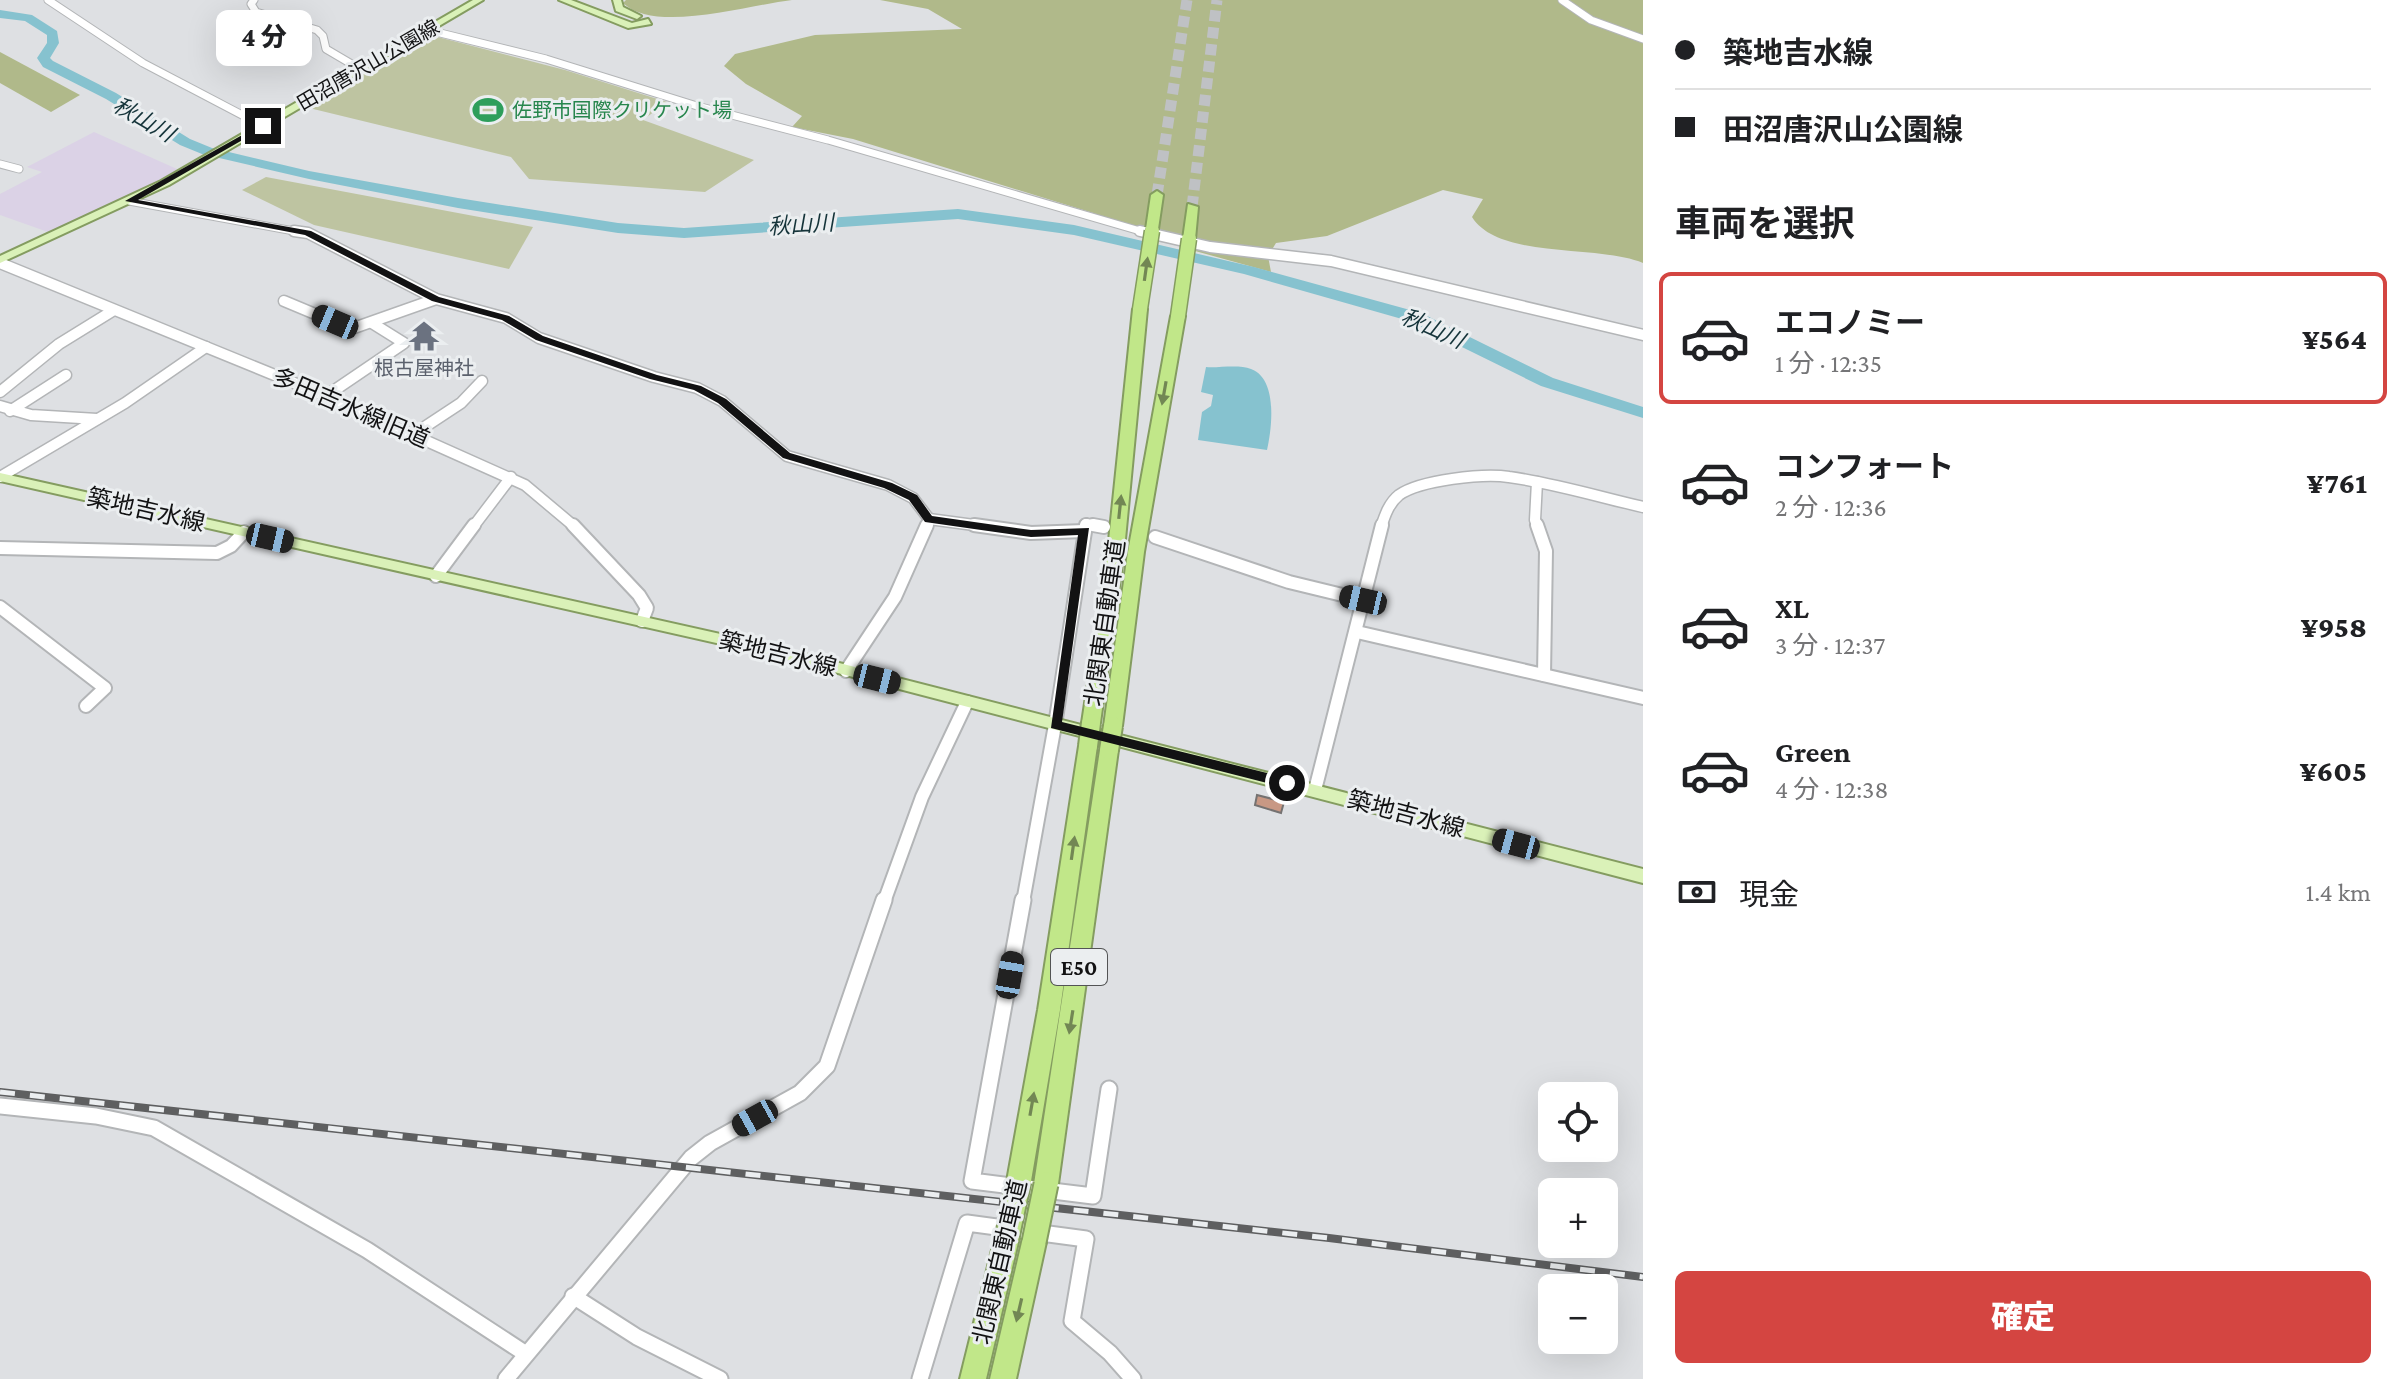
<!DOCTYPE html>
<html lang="ja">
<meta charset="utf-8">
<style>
body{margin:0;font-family:"Crimson Pro","Noto Sans JP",serif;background:#f6f6f6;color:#202124;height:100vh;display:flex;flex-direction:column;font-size:30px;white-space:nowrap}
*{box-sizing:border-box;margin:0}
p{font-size:26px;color:#757577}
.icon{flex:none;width:44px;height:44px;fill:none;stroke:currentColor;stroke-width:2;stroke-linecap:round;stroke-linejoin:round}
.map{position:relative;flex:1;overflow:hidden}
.sheet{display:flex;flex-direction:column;background:#fff;width:760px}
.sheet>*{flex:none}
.hud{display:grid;align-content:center;height:176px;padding:0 32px;background:#fff}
.buttons{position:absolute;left:1538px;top:1082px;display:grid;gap:16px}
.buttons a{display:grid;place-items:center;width:80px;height:80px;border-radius:12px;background:#fff;box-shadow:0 8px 32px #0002;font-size:40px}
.end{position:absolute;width:36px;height:36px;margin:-18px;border:10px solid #121213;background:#fff;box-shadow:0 0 0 4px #fff}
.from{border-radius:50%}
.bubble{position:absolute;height:56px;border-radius:12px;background:#fff;box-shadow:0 8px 32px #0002;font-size:26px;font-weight:800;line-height:56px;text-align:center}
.car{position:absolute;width:24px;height:48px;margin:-24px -12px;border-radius:10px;box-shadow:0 0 6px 2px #0007;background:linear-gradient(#222 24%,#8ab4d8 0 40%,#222 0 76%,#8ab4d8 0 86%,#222 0)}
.hud b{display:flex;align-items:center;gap:28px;height:76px;font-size:30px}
.hud b+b{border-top:2px solid #e0e0e0}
.hud i{width:20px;height:20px;background:#202124}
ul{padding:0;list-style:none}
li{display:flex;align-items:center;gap:24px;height:132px;margin:0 16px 12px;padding:0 16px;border:4px solid transparent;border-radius:12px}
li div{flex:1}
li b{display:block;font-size:30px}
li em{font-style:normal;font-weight:800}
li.current{border-color:#d44541}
li>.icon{width:72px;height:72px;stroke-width:1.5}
h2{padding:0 32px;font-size:36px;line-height:96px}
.pay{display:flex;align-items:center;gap:20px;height:88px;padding:0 32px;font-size:30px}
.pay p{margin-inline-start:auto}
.cta{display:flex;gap:16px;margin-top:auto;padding:16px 32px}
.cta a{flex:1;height:92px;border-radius:12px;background:#d44541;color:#fff;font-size:32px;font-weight:800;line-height:92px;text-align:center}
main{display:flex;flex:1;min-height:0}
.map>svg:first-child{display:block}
.education{fill:#dbd2e6}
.green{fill:#bec4a1}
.forest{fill:#b0b98a}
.water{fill:#86c2cf}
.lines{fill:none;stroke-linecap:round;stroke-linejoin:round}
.river{fill:#86c2cf;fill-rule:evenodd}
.building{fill:#c89884;stroke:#757271;stroke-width:2}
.highway-tunnel{stroke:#bfc1c4;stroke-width:11;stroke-dasharray:11 6;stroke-linecap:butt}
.minor-far3-casing{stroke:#b3b5b7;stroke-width:9}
.minor-far2-casing{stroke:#b3b5b7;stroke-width:13}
.minor-far1-casing{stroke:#b3b5b7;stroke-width:16}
.minor-casing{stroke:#b3b5b7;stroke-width:19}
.major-casing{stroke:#849c60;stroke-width:4}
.highway-casing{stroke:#849c60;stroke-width:4}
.minor-far3{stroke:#fff;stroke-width:7}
.minor-far2{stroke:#fff;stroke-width:10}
.minor-far1{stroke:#fff;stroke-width:12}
.minor{stroke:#fff;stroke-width:15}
.major{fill:#daf1b8;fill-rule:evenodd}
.highway{fill:#c1e789;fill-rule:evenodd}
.rail-casing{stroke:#5e5f60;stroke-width:8}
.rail{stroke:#ebeef0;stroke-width:5;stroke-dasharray:15;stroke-linecap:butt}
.highway-bridge-far3-casing{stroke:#849c60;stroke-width:13;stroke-linecap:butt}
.highway-bridge-far2-casing{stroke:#849c60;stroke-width:17;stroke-linecap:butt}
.highway-bridge-far1-casing{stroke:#849c60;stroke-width:22;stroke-linecap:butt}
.highway-bridge-casing{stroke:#849c60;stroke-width:27;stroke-linecap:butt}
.highway-bridge-far3{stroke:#c1e789;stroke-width:11}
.highway-bridge-far2{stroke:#c1e789;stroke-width:14}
.highway-bridge-far1{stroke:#c1e789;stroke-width:18}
.highway-bridge{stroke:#c1e789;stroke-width:23}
.oneway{fill:#728754}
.route{fill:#121213}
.labels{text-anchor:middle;stroke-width:6;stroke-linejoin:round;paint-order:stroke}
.far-street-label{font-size:20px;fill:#121213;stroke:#ebeef0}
.far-leisure-label{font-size:20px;fill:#27864d;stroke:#ebeef0;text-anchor:start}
.far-worship-label{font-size:20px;fill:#5b616d;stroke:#ebeef0}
.far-water-label{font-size:22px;font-style:italic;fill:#15343a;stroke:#ebeef0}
.shield{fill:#ebeef0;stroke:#535455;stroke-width:2}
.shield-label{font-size:22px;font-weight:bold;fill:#121213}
.street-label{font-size:24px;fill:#121213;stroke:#ebeef0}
</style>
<main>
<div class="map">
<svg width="1643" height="1379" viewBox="0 0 1643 1379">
<rect width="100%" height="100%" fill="#dee0e3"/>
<!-- education -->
<polygon class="education" points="94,132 177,169 166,178 123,200 48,232 0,215 0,194 42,172 27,167"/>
<!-- green -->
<g class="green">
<polygon points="430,35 565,70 667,102 643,120 754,160 705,192 529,179 511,157 305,107"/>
<polygon points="266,177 533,227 509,269 314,225 242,190"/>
</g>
<!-- forest -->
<g class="forest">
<path d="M626 0H792C748 5 655 34 623 3Z"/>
<path d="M880 0H1643V263C1598 244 1499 260 1472 217L1483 199 1443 190 1327 236 1276 243 1268 256 1271 272 1188 249 1093 213 853 139 792 127 802 116 746 84 724 66 735 54 815 35 962 29 928 9Z"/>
<polygon points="0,52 80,95 51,112 0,83"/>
</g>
<!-- water -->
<path class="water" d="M1206 367C1219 368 1239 364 1251 369 1278 379 1272 428 1267 450L1198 440 1202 412 1211 406 1213 395 1201 392Z"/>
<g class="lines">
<!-- river -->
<polygon class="river" points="0,10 32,15 57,31 59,43 50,58 53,61 116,93 190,139 212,148 309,171 458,198 618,223 684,228 958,209 1074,225 1254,267 1421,313 1553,378 1643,407 1643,418 1541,386 1409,321 1244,274 1074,235 958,219 684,238 618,233 458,208 309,179 202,154 180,145 106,99 43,67 37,58 47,43 47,35 25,21 0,18"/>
</g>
<!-- building -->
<polygon class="building" points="1257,795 1284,802 1281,813 1255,805"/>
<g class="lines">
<!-- highway-tunnel -->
<g class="highway-tunnel">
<polyline points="1157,195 1187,0"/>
<polyline points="1192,207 1217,0"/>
</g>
<!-- minor-far3 casing -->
<g class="minor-far3-casing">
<g id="minor-far3">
<polyline points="48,0 143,63 263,126"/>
<polyline points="254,0 251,4 256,12 317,30 323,36 326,49 360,69"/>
<polyline points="1562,0 1591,20 1643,39"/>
<polyline points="428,30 546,59 697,106 828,140 1147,233"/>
<polyline points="0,164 19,169"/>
<polyline points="129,201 305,233"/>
</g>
</g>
<!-- minor-far2 casing -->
<g class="minor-far2-casing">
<g id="minor-far2">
<polyline points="294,231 308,233 436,299 506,318 539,338 654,377 697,388 722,401 787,456 888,485 913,498 929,519 927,527"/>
<polyline points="1140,231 1210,247 1331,261 1643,335"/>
<polyline points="0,263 326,396 525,485 575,527"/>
<polyline points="284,301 351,329 436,299"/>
<polyline points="0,392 59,344 114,310"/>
<polyline points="326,396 404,343 372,323"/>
<polyline points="0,406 31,415 97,419"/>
<polyline points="10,411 66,375"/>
<polyline points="414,434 461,403 482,381"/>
<polyline points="0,477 125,403 206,347"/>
<polyline points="1537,482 1535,520 1538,527"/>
<polyline points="929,519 989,527"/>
<polyline points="473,527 511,477"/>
<polyline points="1086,527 1086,524 1104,527"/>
<path d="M1381 527C1385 515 1389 503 1399 495 1420 480 1484 473 1509 477 1554 483 1599 497 1643 507"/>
</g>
</g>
<!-- minor-far1 casing -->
<g class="minor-far1-casing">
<g id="minor-far1">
<polyline points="573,525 639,595 647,608 642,621"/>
<polyline points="974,525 1031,533 1084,531"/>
<polyline points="1093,525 1104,527"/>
<polyline points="1537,525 1546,551 1544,675"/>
<polyline points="1155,537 1289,582 1363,600"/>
<polyline points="0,548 217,553 231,546 244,532"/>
<polyline points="436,576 474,525"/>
<polyline points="0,607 105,688 86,706"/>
<polyline points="1357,632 1643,698"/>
<polyline points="846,671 895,597 927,525"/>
<polyline points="1315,790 1382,525"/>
<polyline points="884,902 922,797 967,702"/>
<polyline points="1023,902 1055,725 1086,525"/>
</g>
</g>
<!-- minor casing -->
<g class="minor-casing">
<g id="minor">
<polyline points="1023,900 972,1181 1093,1196 1109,1089"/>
<polyline points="0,1106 96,1116 154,1128 367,1250 526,1354"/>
<polyline points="573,1296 637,1337 720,1379"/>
<polyline points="506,1379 691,1158 710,1143 800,1093 827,1066 884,900"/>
<polyline points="920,1379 967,1223 1086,1239 1072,1321 1110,1353 1133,1379"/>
</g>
</g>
<!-- major casing -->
<g class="major-casing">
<g id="major">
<polygon points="473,0 483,0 169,185 0,263 0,256 161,181"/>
<polygon points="559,0 571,0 632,23 648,19 651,24 628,28"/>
<polygon points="613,0 621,0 623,7 641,16 637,19 616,11"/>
<polygon points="0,473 765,644 1643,869 1643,883 765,654 0,481"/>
</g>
</g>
<!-- highway casing -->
<g class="highway-casing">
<g id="highway">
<polygon points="1157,191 1163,195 1158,229 1152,233 1146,229 1151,195"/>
<polygon points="1188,204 1198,207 1195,239 1189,243 1183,239"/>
<polygon points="1140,305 1147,309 1124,550 1100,723 1091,730 1082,723 1108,550 1133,309"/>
<polygon points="1178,312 1185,316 1144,552 1122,726 1113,733 1104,726 1128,552 1171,316"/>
<polygon points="1088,739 1095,741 1097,746 1060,1010 1031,1181 1027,1189 1019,1192 1011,1189 1007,1181 1038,1010 1079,746 1081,741"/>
<polygon points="1109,743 1116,745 1118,750 1058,1184 1054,1192 1046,1195 1038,1192 1034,1184 1100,750 1102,745"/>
<polygon points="1007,1226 1016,1230 1019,1238 986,1379 960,1379 995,1238 998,1230"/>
<polygon points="1034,1230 1043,1234 1046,1242 1016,1379 990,1379 1022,1242 1025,1234"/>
</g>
</g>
<!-- minor-far3 -->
<use href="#minor-far3" class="minor-far3"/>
<!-- minor-far2 -->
<use href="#minor-far2" class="minor-far2"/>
<!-- minor-far1 -->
<use href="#minor-far1" class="minor-far1"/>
<!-- minor -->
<use href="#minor" class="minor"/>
<!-- major -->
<use href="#major" class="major"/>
<!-- highway -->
<use href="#highway" class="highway"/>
<!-- rail casing -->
<g class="rail-casing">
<polyline id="rail" points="0,1092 1329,1238 1643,1277"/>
</g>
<!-- rail -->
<use href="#rail" class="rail"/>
<!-- highway-bridge-far3 casing -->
<g class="highway-bridge-far3-casing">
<polyline id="highway-bridge-far3" points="1151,233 1152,229"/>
</g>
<!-- highway-bridge-far2 casing -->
<g class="highway-bridge-far2-casing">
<g id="highway-bridge-far2">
<polyline points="1140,309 1152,231"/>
<polyline points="1178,316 1189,239"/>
</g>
</g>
<!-- highway-bridge-far1 casing -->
<g class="highway-bridge-far1-casing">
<g id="highway-bridge-far1">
<polyline points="1088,746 1091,723"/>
<polyline points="1109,750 1113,726"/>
</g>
</g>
<!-- highway-bridge casing -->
<g class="highway-bridge-casing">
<g id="highway-bridge">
<polyline points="1007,1238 1019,1181"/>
<polyline points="1034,1242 1046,1184"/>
</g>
</g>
<!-- highway-bridge-far3 -->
<use href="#highway-bridge-far3" class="highway-bridge-far3"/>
<!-- highway-bridge-far2 -->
<use href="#highway-bridge-far2" class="highway-bridge-far2"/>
<!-- highway-bridge-far1 -->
<use href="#highway-bridge-far1" class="highway-bridge-far1"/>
<!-- highway-bridge -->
<use href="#highway-bridge" class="highway-bridge"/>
</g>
<!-- one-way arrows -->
<defs><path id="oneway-solid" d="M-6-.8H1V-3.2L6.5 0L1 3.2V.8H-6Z" transform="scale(2)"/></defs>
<g class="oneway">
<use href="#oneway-solid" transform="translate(1146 269) rotate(-82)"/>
<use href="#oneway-solid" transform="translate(1164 393) rotate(100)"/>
<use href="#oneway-solid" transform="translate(1120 507) rotate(-84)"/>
<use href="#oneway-solid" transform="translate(1073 848) rotate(-82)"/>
<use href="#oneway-solid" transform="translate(1071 1022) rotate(99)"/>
<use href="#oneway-solid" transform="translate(1032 1104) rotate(-80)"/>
<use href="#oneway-solid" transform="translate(1019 1310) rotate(103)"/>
</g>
<!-- route -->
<polygon class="route" points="260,125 267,126 138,200 311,231 439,297 509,316 543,336 657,375 701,386 726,399 790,453 892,483 917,495 932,516 1031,530 1089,528 1062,722 1287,778 1294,783 1292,786 1287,788 1051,728 1078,535 1031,537 925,522 909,500 884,488 783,458 718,403 694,390 650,379 536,340 502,320 432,301 305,235 125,201"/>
<!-- icons -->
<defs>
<g id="stadium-bare" transform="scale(2.4)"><path d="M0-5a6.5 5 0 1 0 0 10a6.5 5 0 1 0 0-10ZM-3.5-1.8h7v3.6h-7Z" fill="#2e9e5b" stroke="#ebeef0" stroke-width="2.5" paint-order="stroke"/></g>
<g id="temple-bare" transform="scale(2.4)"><path d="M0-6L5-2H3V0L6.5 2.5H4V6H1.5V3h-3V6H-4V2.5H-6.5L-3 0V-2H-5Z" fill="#6b7280" stroke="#ebeef0" stroke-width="2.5" paint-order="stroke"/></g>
</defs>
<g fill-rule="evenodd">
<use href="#stadium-bare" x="488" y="110"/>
<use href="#temple-bare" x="424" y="336"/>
</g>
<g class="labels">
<!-- far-street labels -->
<g class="far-street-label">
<text transform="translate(368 65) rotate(-30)" y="7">田沼唐沢山公園線</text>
</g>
<!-- far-leisure labels -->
<g class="far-leisure-label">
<text x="512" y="117">佐野市国際クリケット場</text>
</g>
<!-- far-worship labels -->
<g class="far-worship-label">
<text x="424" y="375">根古屋神社</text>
</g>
<!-- far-water labels -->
<g class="far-water-label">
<text transform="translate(144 119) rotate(30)" y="8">秋山川</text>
<text transform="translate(801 224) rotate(-4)" y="8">秋山川</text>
<text transform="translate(1433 328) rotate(24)" y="8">秋山川</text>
</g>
<!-- shield labels -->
<rect class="shield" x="1051" y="949" width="56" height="36" rx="6"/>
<g class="shield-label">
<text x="1079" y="975">E50</text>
</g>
<!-- street labels -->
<g class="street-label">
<text transform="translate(351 408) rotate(23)" y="8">多田吉水線旧道</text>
<text transform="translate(146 510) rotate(13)" y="8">築地吉水線</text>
<text transform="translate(1105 623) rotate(-82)" y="8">北関東自動車道</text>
<text transform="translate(778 654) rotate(14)" y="8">築地吉水線</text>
<text transform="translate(1406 814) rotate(15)" y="8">築地吉水線</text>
<text transform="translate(1000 1262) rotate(-77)" y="8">北関東自動車道</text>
</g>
</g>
</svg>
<div class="buttons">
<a><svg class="icon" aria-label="locate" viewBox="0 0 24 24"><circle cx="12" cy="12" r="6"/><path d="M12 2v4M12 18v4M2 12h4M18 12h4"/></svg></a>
<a>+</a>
<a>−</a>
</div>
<i class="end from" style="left:1287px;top:783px"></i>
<i class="end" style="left:263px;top:126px"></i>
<div class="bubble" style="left:216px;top:10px;width:96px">4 分</div>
<i class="car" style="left:335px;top:322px;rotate:293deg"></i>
<i class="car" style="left:270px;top:538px;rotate:103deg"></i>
<i class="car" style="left:1363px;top:600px;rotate:283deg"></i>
<i class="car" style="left:877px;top:679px;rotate:104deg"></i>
<i class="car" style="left:1516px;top:844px;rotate:285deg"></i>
<i class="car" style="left:1010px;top:975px;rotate:10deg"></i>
<i class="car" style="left:755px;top:1118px;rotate:241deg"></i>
</div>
<section class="sheet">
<div class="hud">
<b><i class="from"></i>築地吉水線</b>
<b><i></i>田沼唐沢山公園線</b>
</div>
<h2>車両を選択</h2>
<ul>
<li class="current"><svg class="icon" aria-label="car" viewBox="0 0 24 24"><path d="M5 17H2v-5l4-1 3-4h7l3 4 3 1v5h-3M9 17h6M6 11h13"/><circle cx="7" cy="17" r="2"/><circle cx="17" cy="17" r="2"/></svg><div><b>エコノミー</b><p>1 分 · 12:35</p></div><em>¥564</em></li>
<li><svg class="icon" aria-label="car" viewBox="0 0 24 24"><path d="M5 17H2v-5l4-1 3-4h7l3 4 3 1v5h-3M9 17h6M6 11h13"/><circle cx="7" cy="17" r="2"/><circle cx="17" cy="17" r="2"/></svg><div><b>コンフォート</b><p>2 分 · 12:36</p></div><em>¥761</em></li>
<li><svg class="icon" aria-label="car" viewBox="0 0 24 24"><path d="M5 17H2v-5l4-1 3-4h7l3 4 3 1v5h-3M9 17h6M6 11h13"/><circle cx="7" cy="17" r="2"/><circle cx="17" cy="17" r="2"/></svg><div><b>XL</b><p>3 分 · 12:37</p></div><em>¥958</em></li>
<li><svg class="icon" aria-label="car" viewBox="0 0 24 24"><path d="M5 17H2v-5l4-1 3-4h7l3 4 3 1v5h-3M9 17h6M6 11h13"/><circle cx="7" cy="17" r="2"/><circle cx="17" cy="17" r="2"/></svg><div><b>Green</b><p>4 分 · 12:38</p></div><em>¥605</em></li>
</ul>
<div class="pay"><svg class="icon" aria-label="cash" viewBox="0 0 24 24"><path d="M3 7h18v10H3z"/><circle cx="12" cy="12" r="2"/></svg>現金<p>1.4 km</p></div>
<div class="cta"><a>確定</a></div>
</section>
</main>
